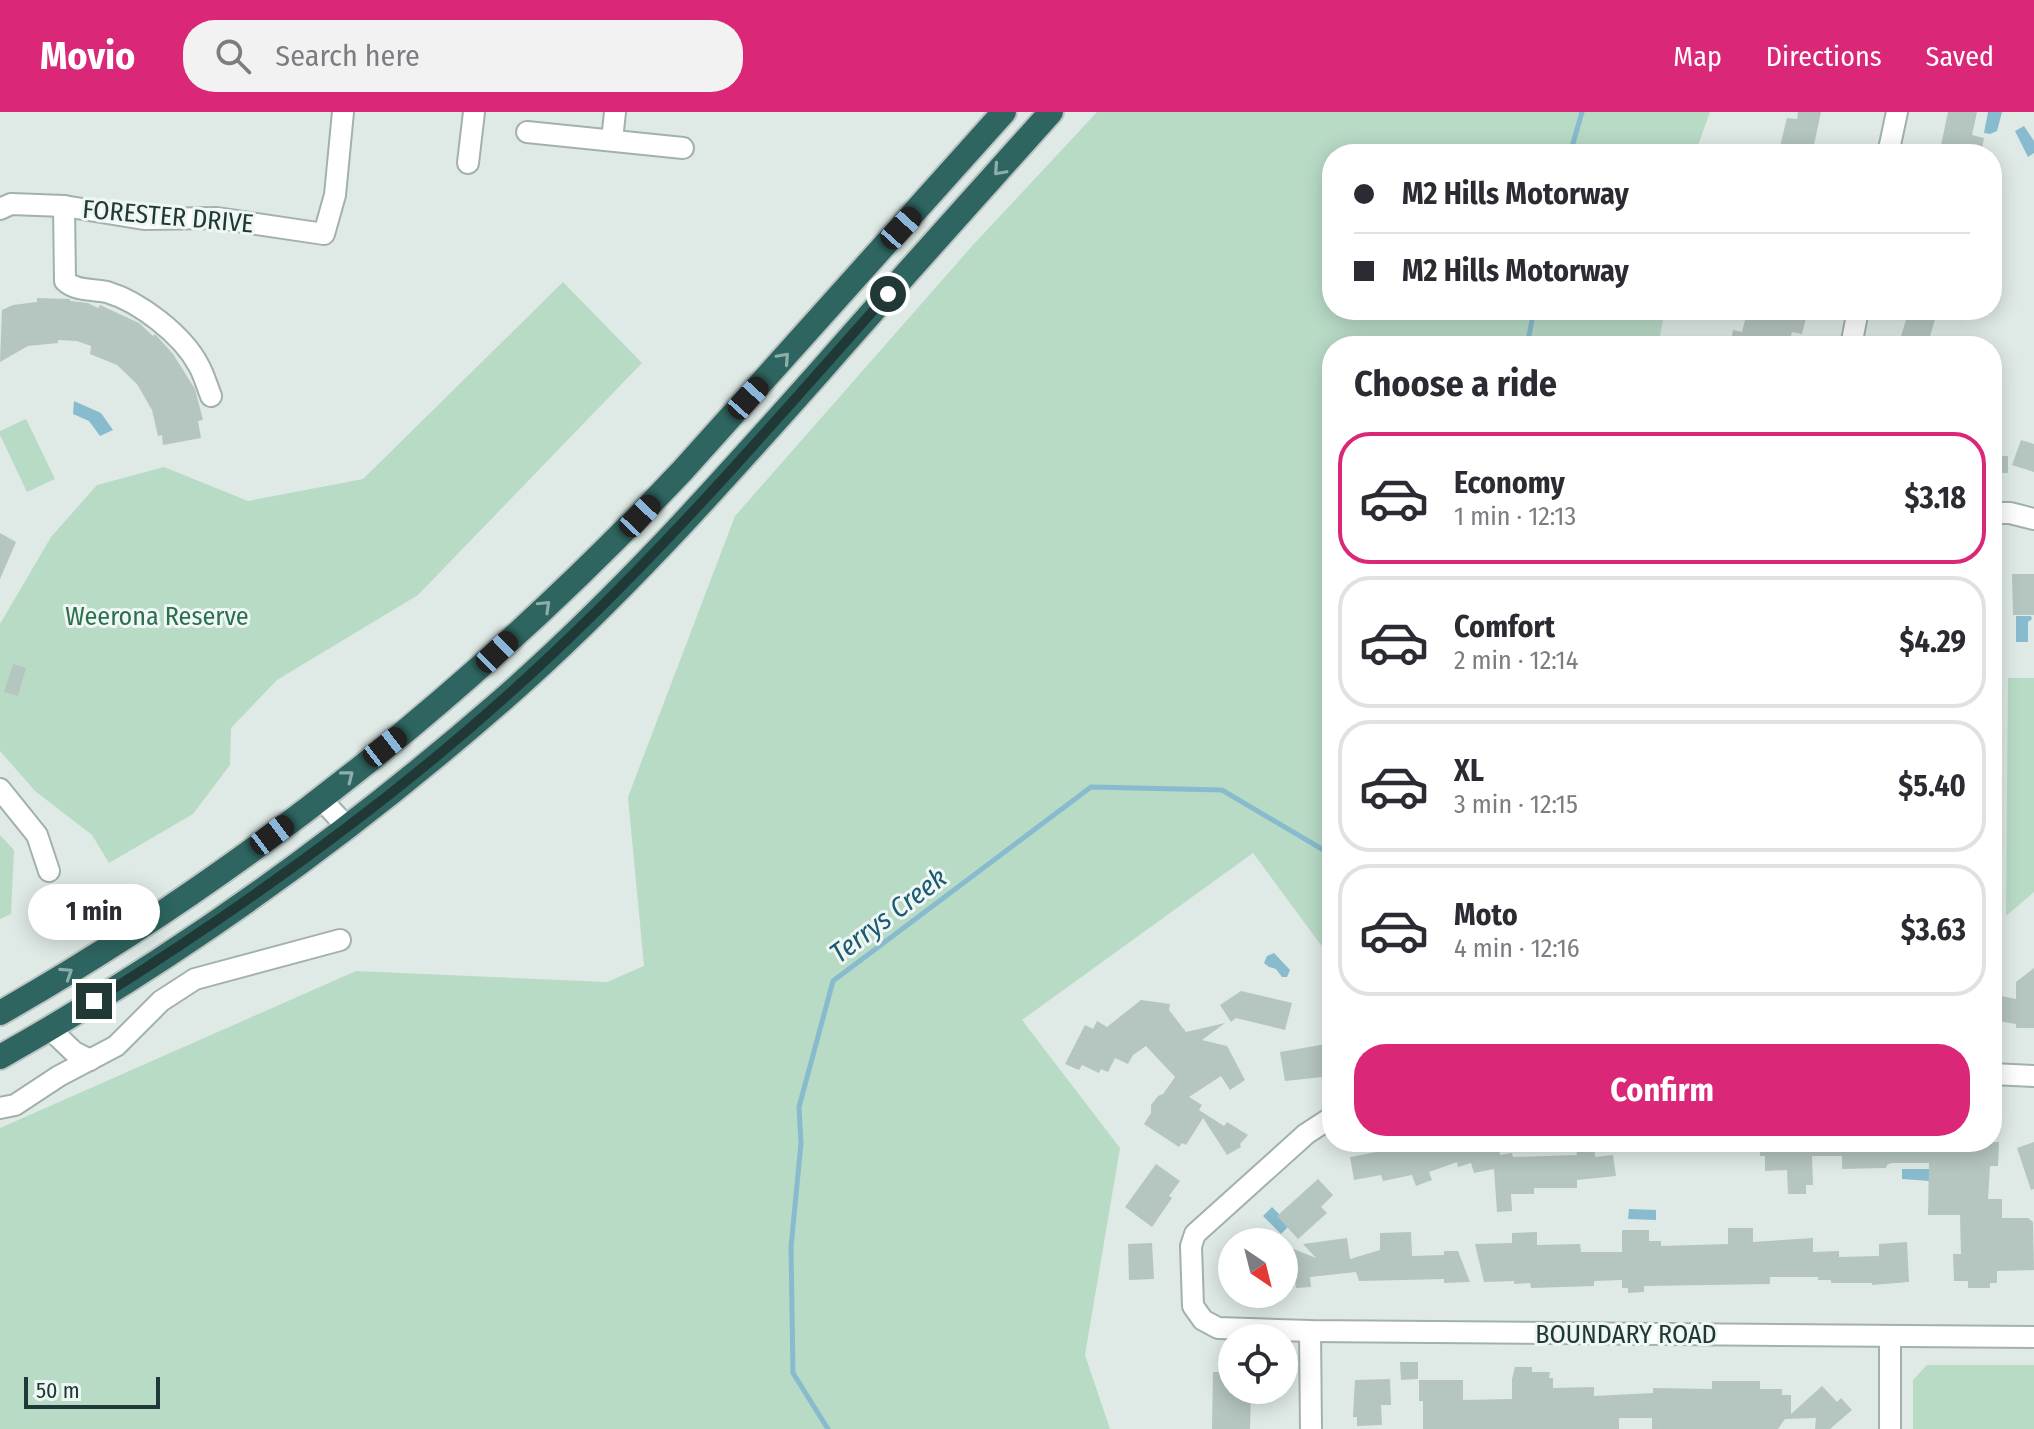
<!DOCTYPE html>
<meta charset="utf-8">
<style>
body{margin:0;font-family:"Fira Sans Condensed",sans-serif;background:#f2f2f3;color:#2b2b33;height:100vh;display:flex;flex-direction:column;font-size:30px;white-space:nowrap}
*{box-sizing:border-box;margin:0}
p{font-size:26px;color:#7c7c81}
.icon{flex:none;width:44px;height:44px;fill:none;stroke:currentColor;stroke-width:2;stroke-linecap:round;stroke-linejoin:round}
.map{position:relative;flex:1;overflow:hidden}
.details{position:absolute;left:1322px;top:224px;width:680px;height:816px;display:flex;flex-direction:column;background:#fff;border-radius:32px;box-shadow:0 4px 20px #0003}
.details>*{flex:none}
.banner{position:absolute;left:1322px;top:32px;width:680px;height:176px;border-radius:32px;box-shadow:0 4px 20px #0003;display:grid;align-content:center;height:176px;padding:0 32px;background:#fff}
.needle{width:52px;rotate:145deg}
.buttons{position:absolute;left:1218px;top:1116px;display:grid;gap:16px}
.buttons a{display:grid;place-items:center;width:80px;height:80px;border-radius:50%;background:#fff;box-shadow:0 4px 20px #0003;font-size:40px}
.scale{position:absolute;left:24px;bottom:20px;width:136px;box-sizing:border-box;padding-left:8px;border:4px solid #213936;border-top:0;font-size:22px;line-height:28px;white-space:nowrap;color:#213936;-webkit-text-stroke:6px #eff7f4;paint-order:stroke}
.end{position:absolute;width:36px;height:36px;margin:-18px;border:10px solid #213936;background:#fff;box-shadow:0 0 0 4px #fff}
.from{border-radius:50%}
.bubble{position:absolute;height:56px;border-radius:28px;background:#fff;box-shadow:0 4px 20px #0003;font-size:26px;font-weight:700;line-height:56px;text-align:center}
.car{position:absolute;width:24px;height:48px;margin:-24px -12px;border-radius:10px;box-shadow:0 0 6px 2px #0007;background:linear-gradient(#222 24%,#8ab4d8 0 40%,#222 0 76%,#8ab4d8 0 86%,#222 0)}
.banner b{display:flex;align-items:center;gap:28px;height:76px;font-size:30px}
.banner b+b{border-top:2px solid #e1e1e2}
.banner i{width:20px;height:20px;background:#2b2b33}
ul{padding:0;list-style:none}
li{display:flex;align-items:center;gap:24px;height:132px;margin:0 16px 12px;padding:0 16px;border:4px solid #e1e1e2;border-radius:32px}
li div{flex:1}
li b{display:block;font-size:30px}
li em{font-style:normal;font-weight:700}
li.on{border-color:#db2777}
li>.icon{width:72px;height:72px;stroke-width:1.5}
h2{padding:0 32px;font-size:36px;line-height:96px}
.cta{display:flex;gap:16px;margin-top:auto;padding:16px 32px}
.cta a{flex:1;height:92px;border-radius:32px;background:#db2777;color:#fff;font-size:32px;font-weight:700;line-height:92px;text-align:center}
header{display:flex;align-items:center;gap:48px;box-sizing:border-box;height:112px;padding:0 40px;background:#db2777;color:#fff}
header strong{font-size:38px}
nav{display:flex;gap:44px;margin-inline-start:auto;font-size:28px}
.search{width:560px;height:72px;background:#f2f2f3;display:flex;align-items:center;gap:20px;box-sizing:border-box;padding:0 28px;border-radius:32px;color:#7c7c81;font-size:30px}
.map>svg:first-child{display:block}
.green{fill:#b8dbc6}
.water{fill:#88bbce}
.lines{fill:none;stroke-linecap:round;stroke-linejoin:round}
.stream{stroke:#88bbce;stroke-width:5}
.building{fill:#b5c5c0}
.minor-casing{stroke:#a2b1ae;stroke-width:24}
.highway-casing{stroke:#bcc4c3;stroke-width:28}
.minor{stroke:#fff;stroke-width:20}
.highway{stroke:#2e6560;stroke-width:24}
.oneway{stroke:#8eaeaa}
.route{stroke:#213936;stroke-width:10}
.labels{text-anchor:middle;stroke-width:6;stroke-linejoin:round;paint-order:stroke}
.street-label{font-size:26px;fill:#213936;stroke:#eff7f4}
.park-label{font-size:26px;fill:#2c6f4e;stroke:#eff7f4}
.water-label{font-size:28px;font-style:italic;fill:#1d5b73;stroke:#eff7f4}
</style>
<header>
<strong>Movio</strong>
<div class="search"><svg class="icon" aria-label="search" viewBox="0 0 24 24"><circle cx="10" cy="10" r="6"/><path d="M15 15l6 6"/></svg>Search here</div>
<nav><a>Map</a><a>Directions</a><a>Saved</a></nav>
</header>
<div class="map">
<svg width="2034" height="1317" viewBox="0 0 2034 1317">
<rect width="100%" height="100%" fill="#dfeae6"/>
<!-- green -->
<g class="green">
<polygon points="1097,0 1710,0 1695,42 1332,42 1332,198 1665,198 1658,234 1332,234 1332,848 1253,741 1022,908 1120,1036 1085,1243 1110,1317 0,1317 0,1016 356,859 607,870 644,854 628,685 735,404 973,133"/>
<polygon points="563,170 642,251 418,483 277,568 231,616 230,653 193,702 109,751 92,723 35,679 0,639 0,512 51,425 97,373 164,355 248,389 363,367"/>
<polygon points="26,307 55,367 27,380 0,323 0,319"/>
<polygon points="2008,566 2034,566 2034,780 2006,804"/>
<polygon points="0,723 14,738 11,802 0,807"/>
<polygon points="1927,1253 2034,1253 2034,1317 1913,1317 1913,1268"/>
</g>
<!-- water -->
<g class="water">
<polygon points="1988,0 2002,0 1997,19 1990,22 1984,21"/>
<polygon points="2024,14 2034,29 2034,41 2028,45 2015,19"/>
<polygon points="74,289 101,301 113,318 100,324 89,309 73,302"/>
<polygon points="2016,504 2031,504 2032,507 2028,510 2028,530 2016,530"/>
<polygon points="1274,841 1290,858 1287,865 1282,865 1276,857 1269,855 1264,851 1267,844"/>
<polygon points="1902,1057 1929,1057 1929,1069 1902,1067"/>
<polygon points="1272,1095 1290,1113 1281,1122 1263,1104"/>
<polygon points="1629,1097 1656,1098 1656,1108 1628,1107"/>
</g>
<g class="lines">
<!-- stream -->
<g class="stream">
<polyline points="1570,42 1582,0"/>
<polyline points="1527,234 1534,198"/>
<polyline points="828,1317 793,1261 791,1135 801,1031 799,995 833,869 1091,675 1222,678 1332,743"/>
</g>
</g>
<!-- building -->
<g class="building">
<polygon points="1798,0 1821,0 1812,42 1778,42 1787,6 1797,7"/>
<polygon points="1948,0 1977,0 1972,23 1984,26 1981,42 1956,42 1940,38"/>
<polygon points="37,186 70,187 70,189 88,191 98,196 100,193 139,211 153,224 155,222 173,242 195,277 203,308 198,309 201,326 163,333 162,323 158,324 152,298 137,272 117,253 90,242 91,234 77,229 58,228 58,231 28,234 0,250 2,198 13,193 37,190"/>
<polygon points="1781,198 1808,198 1802,222 1792,220 1789,232 1781,231 1780,234 1730,234 1733,218 1742,220 1747,200 1779,206"/>
<polygon points="1909,198 1938,198 1927,234 1899,231"/>
<polygon points="2021,328 2034,332 2034,360 2012,353"/>
<rect x="1992" y="344" width="16" height="17"/>
<polygon points="0,421 16,430 0,467"/>
<polygon points="2012,462 2034,462 2034,503 2013,503"/>
<polygon points="13,552 26,556 18,584 4,580"/>
<polygon points="2034,856 2034,916 2016,916 2016,912 1992,908 1992,882 2016,887 2016,870"/>
<polygon points="1241,879 1292,891 1285,918 1236,906 1231,910 1220,893"/>
<polygon points="1141,888 1170,892 1169,898 1186,920 1225,911 1202,928 1227,934 1245,968 1230,978 1221,964 1189,985 1202,993 1199,998 1224,1014 1227,1010 1248,1023 1240,1032 1241,1035 1227,1043 1203,1006 1186,1033 1182,1031 1179,1035 1144,1012 1151,1001 1151,993 1158,984 1163,982 1175,965 1146,934 1133,943 1128,952 1115,946 1108,960 1101,957 1099,961 1082,953 1079,958 1065,952 1085,913 1093,917 1097,909 1107,915"/>
<polygon points="1332,931 1332,964 1285,969 1280,940"/>
<polygon points="1429,1030 1498,1030 1500,1043 1512,1041 1513,1045 1577,1043 1575,1030 1594,1030 1595,1045 1613,1043 1616,1064 1577,1068 1577,1076 1534,1076 1534,1082 1511,1082 1512,1099 1497,1100 1494,1057 1474,1061 1471,1051 1458,1055 1457,1050 1429,1060 1432,1068 1416,1074 1412,1063 1383,1069 1381,1063 1354,1068 1350,1045"/>
<polygon points="1760,1030 1999,1030 1998,1054 1990,1054 1988,1087 2002,1087 2002,1106 2028,1106 2033,1110 2034,1158 1997,1159 1997,1171 1990,1171 1990,1176 1968,1176 1968,1169 1954,1169 1953,1142 1961,1142 1960,1103 1928,1103 1929,1051 1891,1051 1887,1053 1886,1056 1842,1057 1842,1044 1812,1044 1813,1073 1806,1073 1806,1082 1788,1082 1787,1058 1765,1059 1765,1044 1760,1044"/>
<polygon points="2034,1030 2034,1077 2031,1078 2017,1036"/>
<polygon points="1156,1052 1180,1069 1169,1084 1172,1086 1152,1115 1125,1095"/>
<polygon points="1318,1067 1333,1083 1321,1095 1327,1101 1298,1127 1277,1104"/>
<polygon points="1728,1116 1753,1116 1753,1130 1813,1126 1813,1140 1839,1139 1839,1145 1879,1144 1879,1132 1907,1130 1909,1170 1872,1173 1872,1171 1831,1171 1831,1168 1818,1168 1818,1165 1770,1165 1770,1172 1644,1174 1644,1180 1628,1181 1628,1176 1622,1176 1622,1168 1594,1169 1594,1174 1531,1176 1530,1171 1514,1172 1514,1169 1484,1170 1475,1132 1512,1131 1512,1121 1537,1120 1537,1133 1580,1132 1581,1140 1622,1140 1622,1118 1649,1118 1649,1129 1661,1129 1661,1134 1728,1132"/>
<polygon points="1411,1120 1412,1144 1444,1143 1444,1139 1458,1139 1470,1170 1444,1171 1444,1167 1359,1169 1356,1160 1310,1165 1311,1175 1296,1176 1291,1136 1316,1146 1303,1132 1347,1126 1350,1147 1380,1138 1380,1121"/>
<polygon points="1152,1131 1154,1167 1129,1168 1128,1132"/>
<polygon points="1400,1250 1418,1250 1418,1267 1401,1268"/>
<polygon points="1515,1255 1532,1255 1532,1260 1550,1260 1549,1266 1553,1266 1553,1276 1594,1275 1594,1284 1653,1281 1653,1276 1712,1277 1712,1269 1760,1269 1760,1277 1782,1277 1782,1283 1791,1283 1791,1302 1822,1274 1837,1290 1841,1286 1852,1298 1830,1317 1815,1317 1816,1306 1785,1307 1778,1317 1652,1317 1652,1306 1619,1306 1619,1317 1423,1317 1423,1289 1419,1289 1419,1268 1463,1268 1463,1288 1512,1287 1512,1267"/>
<polygon points="1213,1260 1232,1260 1232,1278 1251,1278 1250,1317 1212,1317"/>
<polygon points="1390,1267 1391,1293 1381,1293 1382,1313 1357,1314 1357,1305 1353,1305 1355,1268"/>
</g>
<g class="lines">
<!-- minor casing -->
<g class="minor-casing">
<g id="minor">
<polyline points="527,20 683,36"/>
<polyline points="612,28 615,0"/>
<polyline points="1888,42 1897,0"/>
<polyline points="468,51 474,0"/>
<path d="M64 94 65 169C75 179 93 177 107 180 140 190 183 223 199 254 204 263 207 274 211 284"/>
<polyline points="0,97 11,92 64,94 144,107 217,106 324,122 335,83 343,0"/>
<polyline points="1851,234 1858,198"/>
<polyline points="1992,401 2010,401 2034,407"/>
<polyline points="0,677 37,723 49,759"/>
<polyline points="320,686 348,716"/>
<polyline points="50,917 74,940 90,948"/>
<polyline points="1992,962 2034,964"/>
<polyline points="0,996 15,993 59,964 116,934 161,889 195,867 340,828"/>
<polyline points="1332,1005 1306,1022 1195,1122 1191,1134 1193,1194 1203,1208 1218,1216 1310,1219 2034,1225"/>
<polyline points="1310,1219 1311,1317"/>
<polyline points="1890,1317 1890,1224"/>
</g>
</g>
<!-- highway casing -->
<g class="highway-casing">
<g id="highway">
<path d="M0 901C253 757 483 570 683 358L1004 0"/>
<path d="M0 945C178 845 346 724 500 590 617 488 720 372 823 256 898 170 975 85 1051 0"/>
</g>
</g>
<!-- minor -->
<use href="#minor" class="minor"/>
<!-- highway -->
<use href="#highway" class="highway"/>
</g>
<!-- one-way arrows -->
<defs><path id="oneway-chevron" d="M-2-3.5L2.5 0L-2 3.5" fill="none" stroke-width="1.6" stroke-linecap="round" stroke-linejoin="round" transform="scale(2)"/></defs>
<g class="oneway">
<use href="#oneway-chevron" transform="translate(999 58) rotate(132)"/>
<use href="#oneway-chevron" transform="translate(784 246) rotate(-48)"/>
<use href="#oneway-chevron" transform="translate(545 494) rotate(-44)"/>
<use href="#oneway-chevron" transform="translate(348 664) rotate(-38)"/>
<use href="#oneway-chevron" transform="translate(67 861) rotate(-33)"/>
</g>
<g class="lines">
<!-- route -->
<path class="route" d="M94 889C237 799 376 701 502 588 642 464 764 322 888 182"/>
</g>
<g class="labels">
<!-- street labels -->
<g class="street-label">
<text transform="translate(168 104) rotate(5)" y="9">FORESTER DRIVE</text>
<text x="1626" y="1231">BOUNDARY ROAD</text>
</g>
<!-- park labels -->
<g class="park-label">
<text x="157" y="513">Weerona Reserve</text>
</g>
<!-- water labels -->
<g class="water-label">
<text transform="translate(888 803) rotate(-37)" y="10">Terrys Creek</text>
</g>
</g>
</svg>
<div class="buttons">
<a><svg class="needle" viewBox="-14 -14 28 28"><path d="M0-13l5 13h-10z" fill="#e53935"/><path d="M0 13l5-13h-10z" fill="#7c7c81"/></svg></a>
<a><svg class="icon" aria-label="locate" viewBox="0 0 24 24"><circle cx="12" cy="12" r="6"/><path d="M12 2v4M12 18v4M2 12h4M18 12h4"/></svg></a>
</div>
<div class="scale">50 m</div>
<i class="end from" style="left:888px;top:182px"></i>
<i class="end" style="left:94px;top:889px"></i>
<div class="bubble" style="left:28px;top:772px;width:132px">1 min</div>
<i class="car" style="left:901px;top:116px;rotate:42deg"></i>
<i class="car" style="left:748px;top:286px;rotate:42deg"></i>
<i class="car" style="left:640px;top:404px;rotate:43deg"></i>
<i class="car" style="left:497px;top:540px;rotate:46deg"></i>
<i class="car" style="left:385px;top:635px;rotate:52deg"></i>
<i class="car" style="left:272px;top:723px;rotate:53deg"></i>
<div class="banner">
<b><i class="from"></i>M2 Hills Motorway</b>
<b><i></i>M2 Hills Motorway</b>
</div>
<section class="details">
<h2>Choose a ride</h2>
<ul>
<li class="on"><svg class="icon" aria-label="car" viewBox="0 0 24 24"><path d="M5 17H2v-5l4-1 3-4h7l3 4 3 1v5h-3M9 17h6M6 11h13"/><circle cx="7" cy="17" r="2"/><circle cx="17" cy="17" r="2"/></svg><div><b>Economy</b><p>1 min · 12:13</p></div><em>$3.18</em></li>
<li><svg class="icon" aria-label="car" viewBox="0 0 24 24"><path d="M5 17H2v-5l4-1 3-4h7l3 4 3 1v5h-3M9 17h6M6 11h13"/><circle cx="7" cy="17" r="2"/><circle cx="17" cy="17" r="2"/></svg><div><b>Comfort</b><p>2 min · 12:14</p></div><em>$4.29</em></li>
<li><svg class="icon" aria-label="car" viewBox="0 0 24 24"><path d="M5 17H2v-5l4-1 3-4h7l3 4 3 1v5h-3M9 17h6M6 11h13"/><circle cx="7" cy="17" r="2"/><circle cx="17" cy="17" r="2"/></svg><div><b>XL</b><p>3 min · 12:15</p></div><em>$5.40</em></li>
<li><svg class="icon" aria-label="car" viewBox="0 0 24 24"><path d="M5 17H2v-5l4-1 3-4h7l3 4 3 1v5h-3M9 17h6M6 11h13"/><circle cx="7" cy="17" r="2"/><circle cx="17" cy="17" r="2"/></svg><div><b>Moto</b><p>4 min · 12:16</p></div><em>$3.63</em></li>
</ul>
<div class="cta"><a>Confirm</a></div>
</section>
</div>
